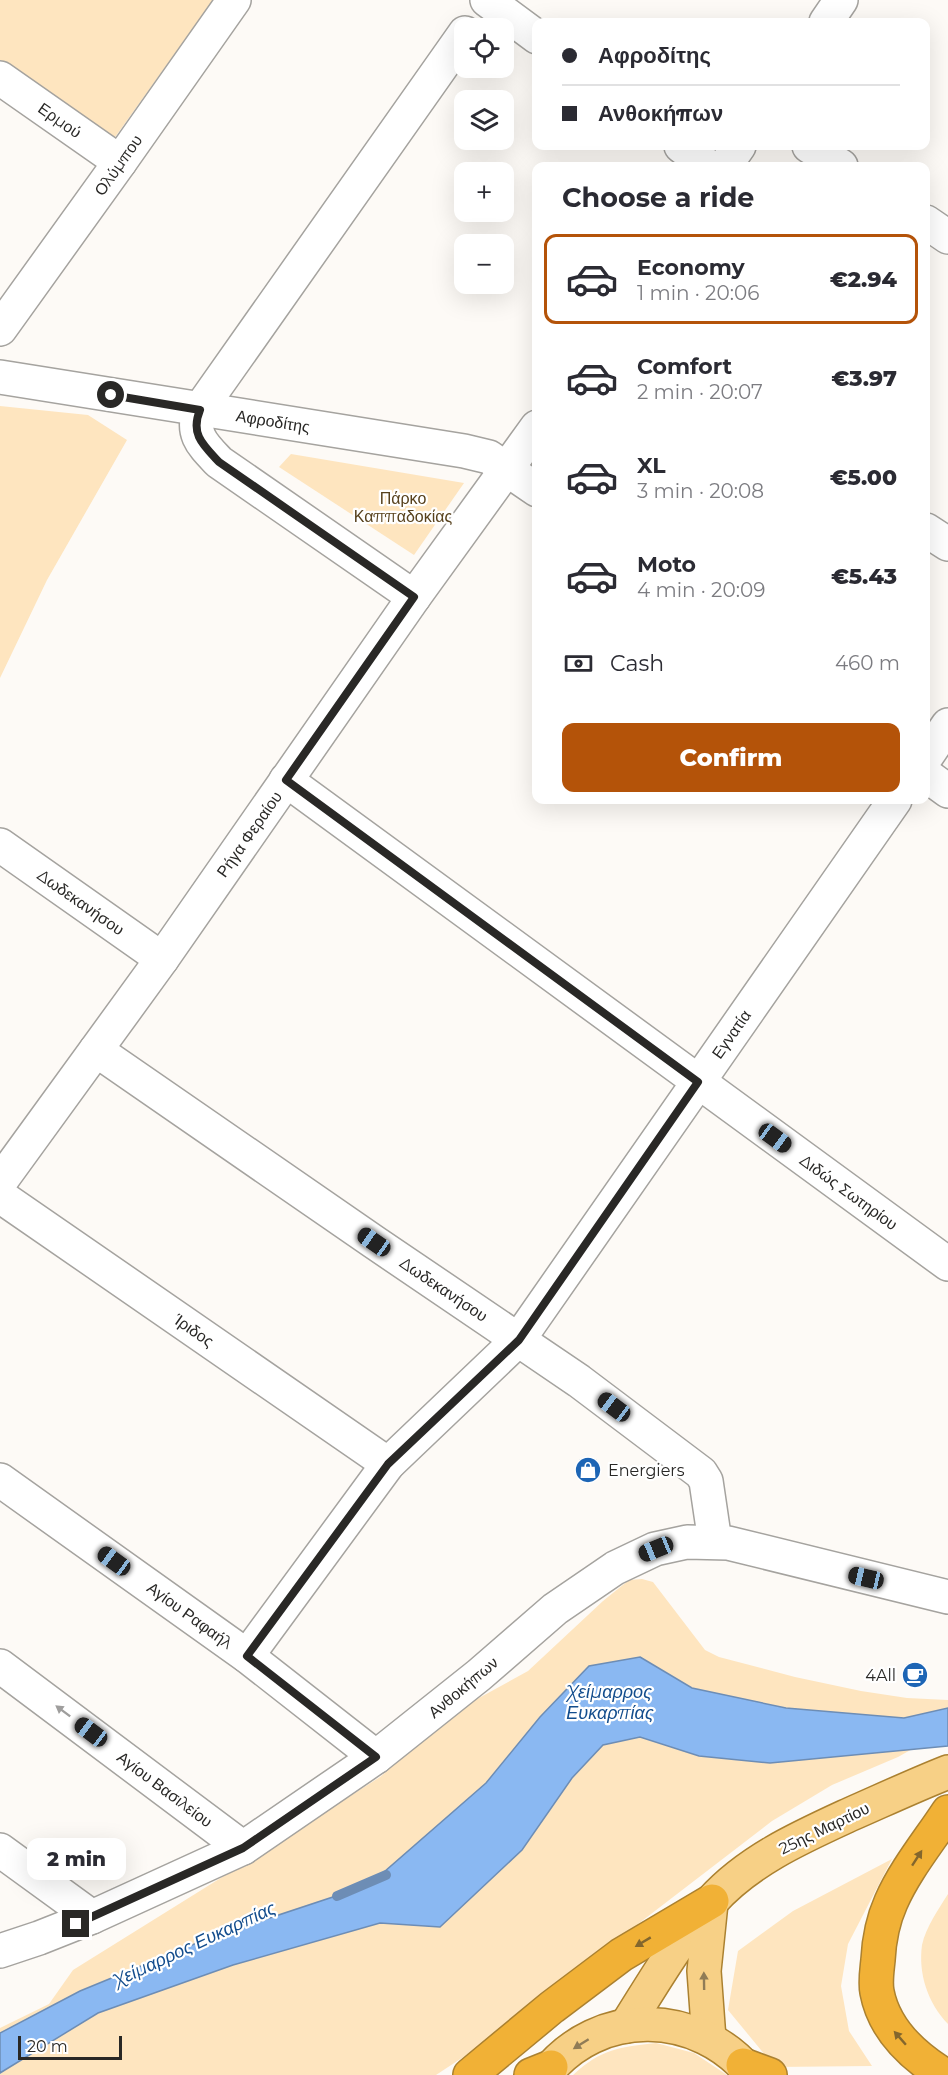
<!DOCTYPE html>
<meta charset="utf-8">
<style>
body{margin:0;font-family:Montserrat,sans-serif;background:#f2f2f3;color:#2b2b33;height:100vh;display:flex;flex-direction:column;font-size:22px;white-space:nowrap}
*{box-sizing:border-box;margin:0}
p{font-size:20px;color:#7c7c81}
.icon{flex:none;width:33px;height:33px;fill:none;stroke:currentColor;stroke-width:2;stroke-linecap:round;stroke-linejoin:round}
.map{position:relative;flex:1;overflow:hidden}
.details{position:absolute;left:532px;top:162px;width:398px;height:642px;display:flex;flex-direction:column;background:#fff;border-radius:12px;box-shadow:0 6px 24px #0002}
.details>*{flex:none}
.banner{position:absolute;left:532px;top:18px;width:398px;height:132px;border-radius:12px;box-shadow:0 6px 24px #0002;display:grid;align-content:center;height:132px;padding:0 30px;background:#fff}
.tools{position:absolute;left:454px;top:18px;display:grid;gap:12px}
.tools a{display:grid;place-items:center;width:60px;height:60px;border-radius:12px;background:#fff;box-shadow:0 6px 24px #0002;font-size:30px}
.scale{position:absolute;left:18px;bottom:15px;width:104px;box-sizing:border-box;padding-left:6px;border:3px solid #292826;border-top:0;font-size:16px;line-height:21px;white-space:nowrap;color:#292826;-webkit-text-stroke:4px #fff;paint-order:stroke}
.end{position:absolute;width:27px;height:27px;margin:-14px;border:8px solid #292826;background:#fff;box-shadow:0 0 0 3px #fff}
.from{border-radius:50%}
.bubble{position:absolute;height:42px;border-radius:12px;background:#fff;box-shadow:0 6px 24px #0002;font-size:20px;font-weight:800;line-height:42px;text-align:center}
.car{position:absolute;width:18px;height:36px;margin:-18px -9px;border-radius:8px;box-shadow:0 0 4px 2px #0007;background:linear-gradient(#222 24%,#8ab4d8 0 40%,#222 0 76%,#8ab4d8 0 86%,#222 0)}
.banner b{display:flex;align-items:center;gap:21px;height:57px;font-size:22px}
.banner b+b{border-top:2px solid #e1e1e2}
.banner i{width:15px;height:15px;background:#2b2b33}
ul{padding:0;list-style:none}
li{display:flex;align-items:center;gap:18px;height:90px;margin:0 12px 9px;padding:0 18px;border:3px solid transparent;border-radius:12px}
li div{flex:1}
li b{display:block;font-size:22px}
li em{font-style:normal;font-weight:800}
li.selected{border-color:#b45309}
li>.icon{width:54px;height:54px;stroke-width:1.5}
h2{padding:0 30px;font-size:27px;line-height:72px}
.pay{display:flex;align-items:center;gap:15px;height:66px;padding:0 30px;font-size:22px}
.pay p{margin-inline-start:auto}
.action{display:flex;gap:12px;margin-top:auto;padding:12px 30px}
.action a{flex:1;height:69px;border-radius:12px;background:#b45309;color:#fff;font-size:24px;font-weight:800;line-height:69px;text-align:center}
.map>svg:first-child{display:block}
.green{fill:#fee5bf}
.water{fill:#8ab8f2;stroke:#6d8db5;stroke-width:1.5}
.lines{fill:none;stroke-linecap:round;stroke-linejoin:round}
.stream{stroke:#6d8db5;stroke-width:10}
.minor-casing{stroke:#a5a39f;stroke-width:36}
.major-casing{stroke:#ab8130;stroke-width:36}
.highway-casing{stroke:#ab8130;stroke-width:36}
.minor{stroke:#fff;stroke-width:33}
.major{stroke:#f7d086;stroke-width:33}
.highway{stroke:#f1b136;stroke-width:33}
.oneway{fill:#9f9e9d}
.oneway2{fill:#83662d}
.oneway3{fill:#907c56}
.route{stroke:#292826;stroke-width:8}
.labels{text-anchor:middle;stroke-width:4.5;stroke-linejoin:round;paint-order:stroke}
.street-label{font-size:16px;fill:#292826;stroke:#fff}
.park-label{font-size:16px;fill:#57411c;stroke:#fff}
.poi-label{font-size:16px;fill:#292826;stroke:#fff;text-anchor:start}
.water-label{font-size:18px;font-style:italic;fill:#134d8d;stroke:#fff}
</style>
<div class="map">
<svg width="948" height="2075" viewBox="0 0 948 2075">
<rect width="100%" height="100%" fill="#fdfaf6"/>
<!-- green -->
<g class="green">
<polygon points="0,0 213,0 113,140 0,60"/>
<polygon points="0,406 88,415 127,440 47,580 0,678"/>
<polygon points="291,454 464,483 414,555 279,467"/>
<polygon points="642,1579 653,1582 705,1650 719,1657 795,1677 861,1691 907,1698 948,1700 948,1729 898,1757 832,1785 772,1821 474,2050 436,2075 0,2075 0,2028 49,2004 73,1970 256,1856 380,1777 457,1710 528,1671 603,1601 629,1580"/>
<polygon points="892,1859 848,1944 841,1986 849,2031 872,2066 775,2067 728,2010 738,1951 793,1911"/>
<path d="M948 1894V2024C928 2003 918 1974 922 1945 926 1927 938 1910 948 1894Z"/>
<path d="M656 2043 694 2053 727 2075H573C601 2049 620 2047 656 2043Z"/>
</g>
<!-- water -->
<polygon class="water" points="640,1657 692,1688 786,1708 904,1718 948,1708 948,1746 770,1763 699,1756 640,1737 603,1745 572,1778 522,1850 440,1927 380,1923 233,1965 98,2013 0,2073 0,2033 80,1991 209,1938 369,1885 486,1783 540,1717 589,1666"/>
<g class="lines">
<!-- stream -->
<polyline class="stream" points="337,1896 386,1875"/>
<!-- minor casing -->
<g class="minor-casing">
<g id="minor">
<polyline points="487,0 537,37"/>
<polyline points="826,22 841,0"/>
<polyline points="0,78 120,162"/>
<polyline points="681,146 708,166"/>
<polyline points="809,146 841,166"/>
<polyline points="725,166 739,146"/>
<polyline points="926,222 948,237"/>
<polyline points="0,329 120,162 234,0"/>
<polyline points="0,377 464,451 489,457 537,490"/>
<polyline points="926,530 948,544"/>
<path d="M414 597 219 462C203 445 190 434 200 409L465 33"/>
<polyline points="926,757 948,725"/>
<polyline points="926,775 948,791"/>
<polyline points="286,780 948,1264"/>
<polyline points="0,845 162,959"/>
<polyline points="96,1050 374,1242 579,1381 701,1473 706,1481 715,1542"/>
<polyline points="0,1182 162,959 414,597 537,427"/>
<polyline points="0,1196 388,1464"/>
<polyline points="0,1480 247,1656 376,1757"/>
<polyline points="247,1656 388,1464 519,1339 895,800"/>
<polyline points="0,1666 243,1848"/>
<polyline points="0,1850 92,1917"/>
<polyline points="0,1951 39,1938 92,1917 243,1848 376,1757 479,1675 555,1609 615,1568 655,1549 687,1542 728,1543 948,1597"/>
</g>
</g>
<!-- major casing -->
<g class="major-casing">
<g id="major">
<path d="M626 2026C652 1985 679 1938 712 1901 749 1860 801 1837 851 1814 883 1800 915 1785 948 1772"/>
<polyline points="709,2039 704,1971 711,1903"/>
<path d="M545 2075C598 2006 699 2009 752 2075"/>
</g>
</g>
<!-- highway casing -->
<g class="highway-casing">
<g id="highway">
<polyline points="743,2065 770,2075"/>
<polyline points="470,2075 552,2007 621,1955 712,1901"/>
<polyline points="531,2075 551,2067"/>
<path d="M944 2075C913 2056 884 2029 877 1992 875 1982 877 1970 878 1960 879 1940 883 1920 891 1902 905 1870 929 1841 948 1812"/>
</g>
</g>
<!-- minor -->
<use href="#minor" class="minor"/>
<!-- major -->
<use href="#major" class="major"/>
<!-- highway -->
<use href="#highway" class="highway"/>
</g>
<!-- one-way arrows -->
<defs><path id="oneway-solid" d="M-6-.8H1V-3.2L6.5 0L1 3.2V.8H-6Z" transform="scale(1.5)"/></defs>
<use class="oneway" href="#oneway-solid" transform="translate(63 1711) rotate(-143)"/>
<g class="oneway2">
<use href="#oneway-solid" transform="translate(917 1858) rotate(-57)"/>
<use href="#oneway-solid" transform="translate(643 1942) rotate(149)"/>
<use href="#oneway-solid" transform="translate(900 2038) rotate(-131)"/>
</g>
<g class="oneway3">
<use href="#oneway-solid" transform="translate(704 1981) rotate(-91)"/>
<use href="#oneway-solid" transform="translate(581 2044) rotate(148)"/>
</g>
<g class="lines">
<!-- route -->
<path class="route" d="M76 1924 243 1848 376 1757 247 1656 388 1464 519 1340 698 1082 286 780 414 597 219 462C203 445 190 434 200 410L111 395"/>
</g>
<!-- icons -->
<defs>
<g id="shop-disc" transform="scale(1.35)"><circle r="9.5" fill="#1d65b5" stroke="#fff"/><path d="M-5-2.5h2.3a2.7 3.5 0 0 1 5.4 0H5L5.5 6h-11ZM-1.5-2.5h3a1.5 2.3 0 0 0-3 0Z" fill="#fff"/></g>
<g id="cafe-disc" transform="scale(1.35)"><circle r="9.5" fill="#1d65b5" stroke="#fff"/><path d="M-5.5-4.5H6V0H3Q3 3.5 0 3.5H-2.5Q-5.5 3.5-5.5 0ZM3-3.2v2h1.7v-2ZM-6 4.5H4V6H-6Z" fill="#fff"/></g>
</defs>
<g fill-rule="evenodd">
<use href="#shop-disc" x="588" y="1470"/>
<use href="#cafe-disc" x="915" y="1675"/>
</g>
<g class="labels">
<!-- street labels -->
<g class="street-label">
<text transform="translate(60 120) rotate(35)" y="6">Ερμού</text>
<text transform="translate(118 165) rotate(-55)" y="6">Ολύμπου</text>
<text transform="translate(273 421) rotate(9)" y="6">Αφροδίτης</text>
<text transform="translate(249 834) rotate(-55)" y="6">Ρήγα Φεραίου</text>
<text transform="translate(81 902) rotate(35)" y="6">Δωδεκανήσου</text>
<text transform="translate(731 1034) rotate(-55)" y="6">Εγνατία</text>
<text transform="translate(849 1192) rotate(36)" y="6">Διδώς Σωτηρίου</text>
<text transform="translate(444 1289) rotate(34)" y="6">Δωδεκανήσου</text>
<text transform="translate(194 1330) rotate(35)" y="6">Ίριδος</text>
<text transform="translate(190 1615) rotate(36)" y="6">Αγίου Ραφαήλ</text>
<text transform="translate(463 1687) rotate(-40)" y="6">Ανθοκήπων</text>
<text transform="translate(165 1789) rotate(37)" y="6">Αγίου Βασιλείου</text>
<text transform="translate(824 1828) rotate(-26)" y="6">25ης Μαρτίου</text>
</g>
<!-- park labels -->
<g class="park-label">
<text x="403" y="504">Πάρκο<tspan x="403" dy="18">Καππαδοκίας</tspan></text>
</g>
<!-- poi labels -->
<g class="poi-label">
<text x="608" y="1476">Energiers</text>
<text x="896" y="1681" text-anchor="end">4All</text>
</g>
<!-- water labels -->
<g class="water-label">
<text x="610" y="1698">Χείμαρρος<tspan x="610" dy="21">Ευκαρπίας</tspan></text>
<text transform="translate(195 1944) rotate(-25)" y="6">Χείμαρρος Ευκαρπίας</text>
</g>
</g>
</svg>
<div class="tools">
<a><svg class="icon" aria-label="locate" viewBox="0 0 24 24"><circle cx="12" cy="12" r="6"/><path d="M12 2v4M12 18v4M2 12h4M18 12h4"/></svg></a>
<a><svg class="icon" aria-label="layers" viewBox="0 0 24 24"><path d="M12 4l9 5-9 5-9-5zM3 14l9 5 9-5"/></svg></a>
<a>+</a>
<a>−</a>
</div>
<div class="scale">20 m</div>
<i class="end from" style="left:111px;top:395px"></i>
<i class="end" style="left:76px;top:1924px"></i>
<div class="bubble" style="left:27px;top:1838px;width:99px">2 min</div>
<i class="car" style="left:775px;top:1138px;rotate:126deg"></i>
<i class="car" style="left:374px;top:1242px;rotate:305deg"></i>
<i class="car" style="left:614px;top:1407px;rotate:307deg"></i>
<i class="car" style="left:656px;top:1549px;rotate:248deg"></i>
<i class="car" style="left:114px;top:1561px;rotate:306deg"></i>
<i class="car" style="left:866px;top:1578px;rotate:283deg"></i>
<i class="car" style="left:91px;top:1732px;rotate:307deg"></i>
<div class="banner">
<b><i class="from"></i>Αφροδίτης</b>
<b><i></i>Ανθοκήπων</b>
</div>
<section class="details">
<h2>Choose a ride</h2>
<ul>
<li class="selected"><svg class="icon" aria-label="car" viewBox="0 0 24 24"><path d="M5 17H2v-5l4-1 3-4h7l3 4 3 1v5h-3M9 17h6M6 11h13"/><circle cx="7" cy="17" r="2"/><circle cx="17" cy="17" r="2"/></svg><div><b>Economy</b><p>1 min · 20:06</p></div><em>€2.94</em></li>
<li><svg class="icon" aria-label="car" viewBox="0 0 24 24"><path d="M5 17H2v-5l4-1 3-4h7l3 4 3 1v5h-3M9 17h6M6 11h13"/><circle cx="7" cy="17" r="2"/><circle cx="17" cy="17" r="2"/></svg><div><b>Comfort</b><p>2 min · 20:07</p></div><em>€3.97</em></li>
<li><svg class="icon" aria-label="car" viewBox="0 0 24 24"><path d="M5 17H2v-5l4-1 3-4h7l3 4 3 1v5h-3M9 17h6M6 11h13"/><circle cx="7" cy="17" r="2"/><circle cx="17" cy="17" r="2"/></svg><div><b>XL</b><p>3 min · 20:08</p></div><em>€5.00</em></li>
<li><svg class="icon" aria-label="car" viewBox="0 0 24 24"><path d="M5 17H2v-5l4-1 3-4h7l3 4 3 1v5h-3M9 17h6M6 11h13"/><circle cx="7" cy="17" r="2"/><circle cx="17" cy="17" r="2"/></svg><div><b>Moto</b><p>4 min · 20:09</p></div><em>€5.43</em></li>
</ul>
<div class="pay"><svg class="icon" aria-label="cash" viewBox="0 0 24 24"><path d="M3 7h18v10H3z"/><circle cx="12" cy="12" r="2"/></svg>Cash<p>460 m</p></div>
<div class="action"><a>Confirm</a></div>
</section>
</div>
